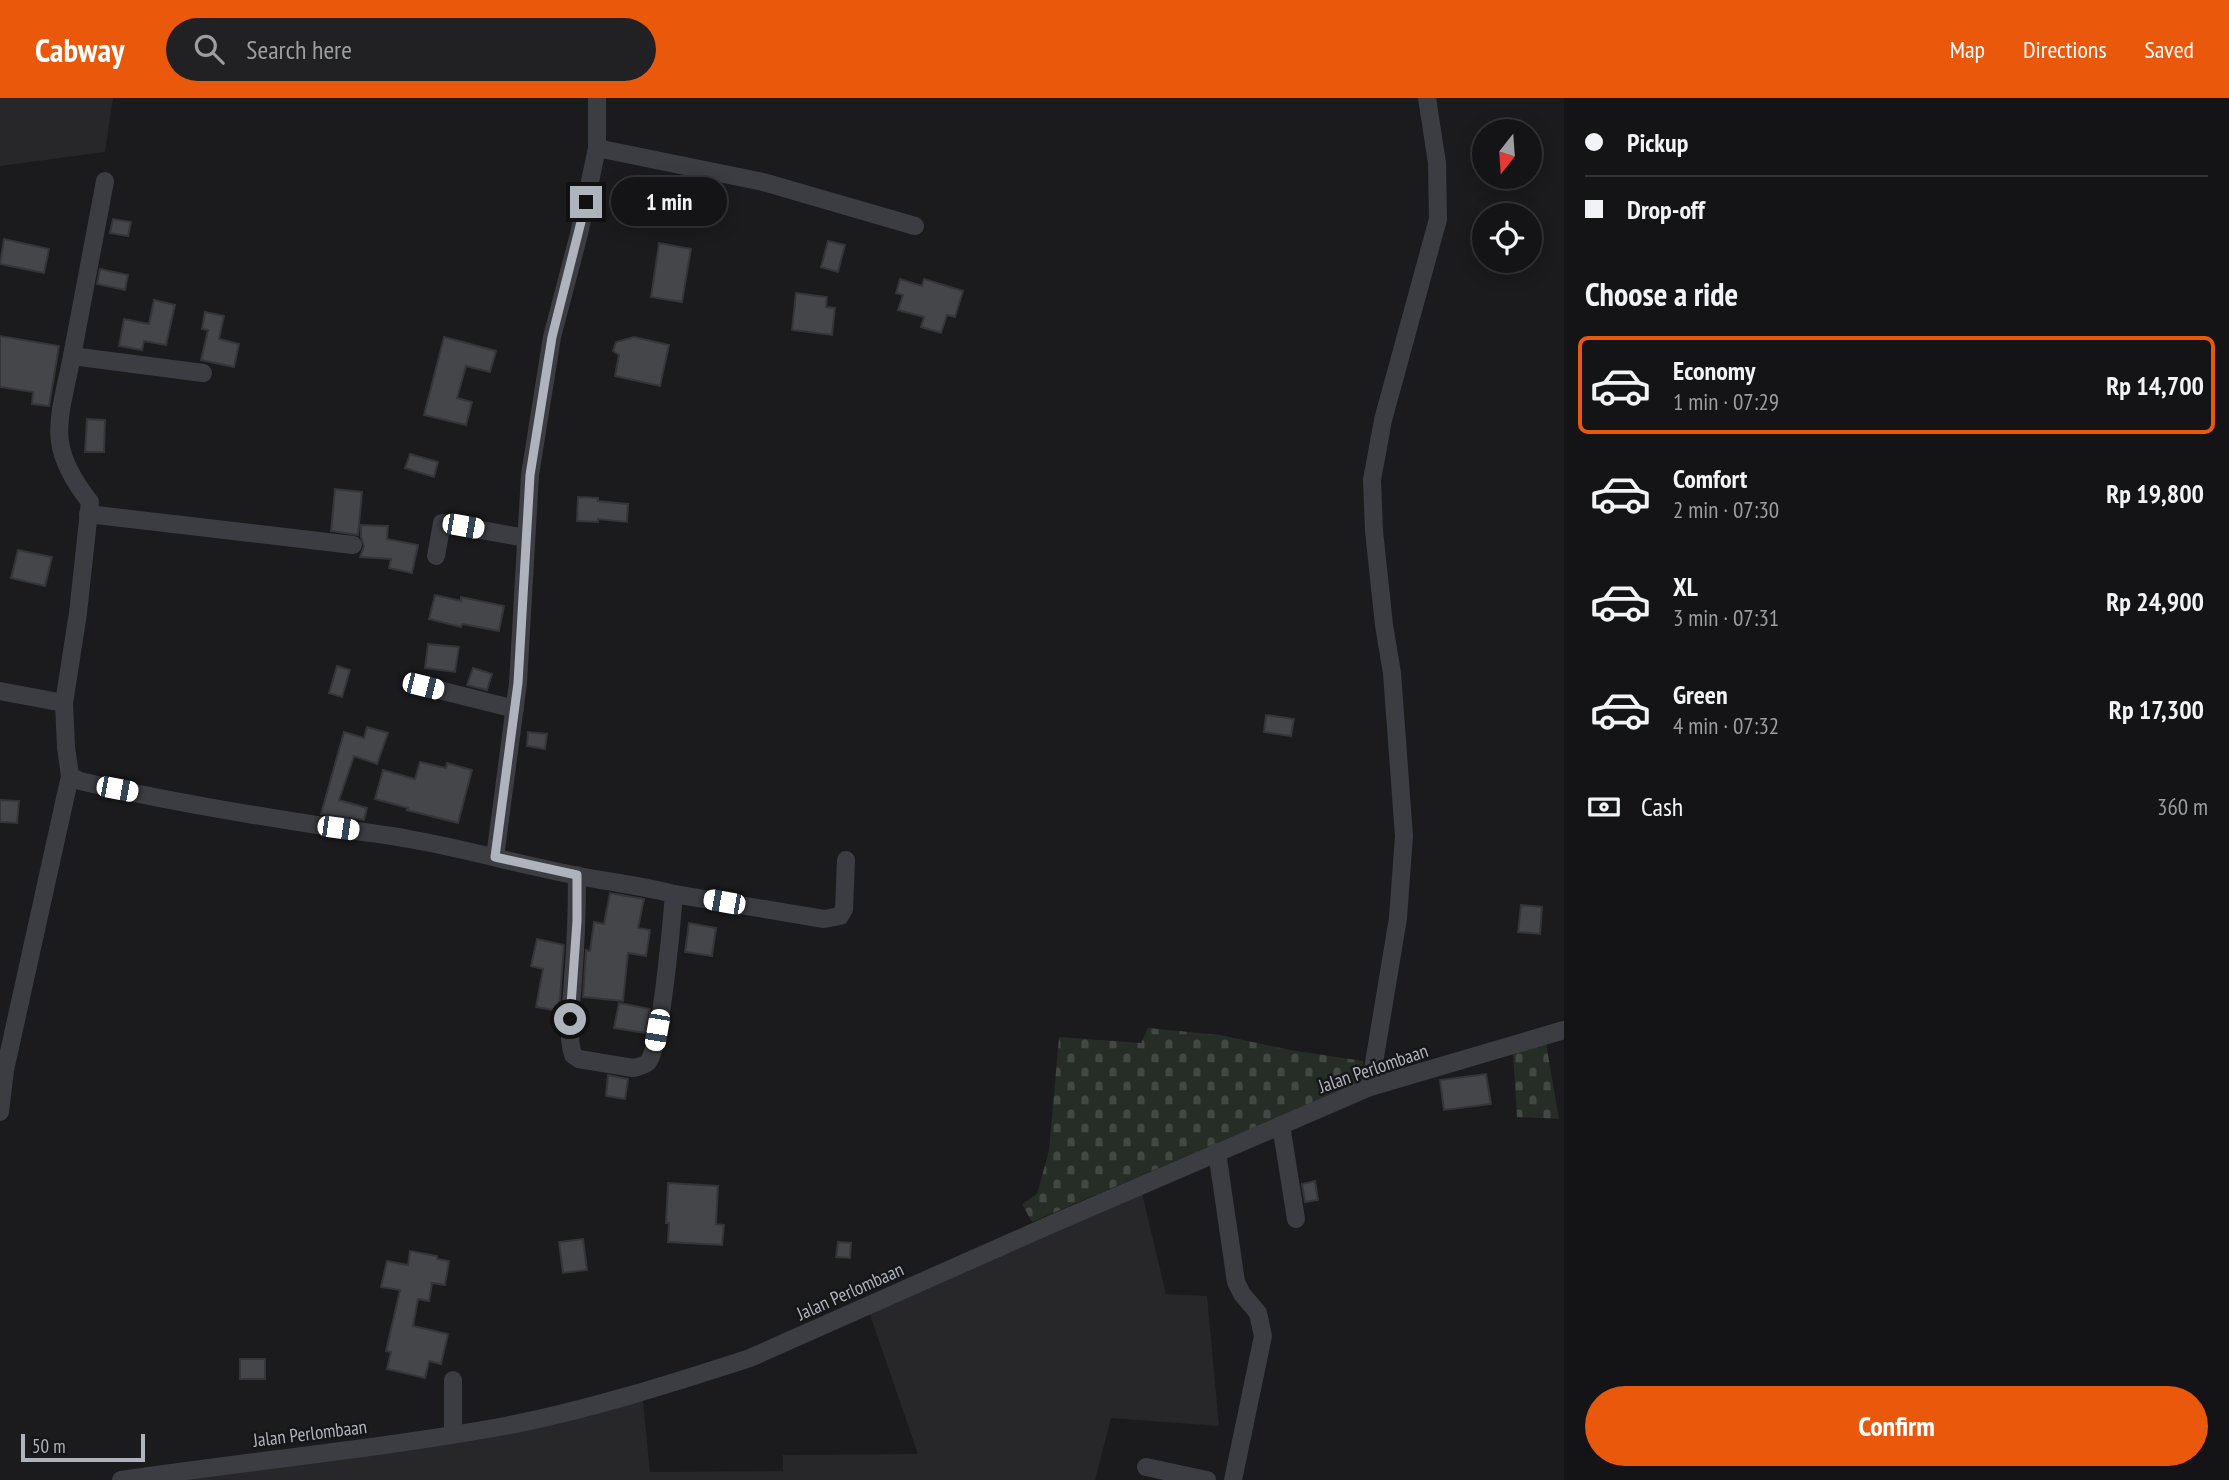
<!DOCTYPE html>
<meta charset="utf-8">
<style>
body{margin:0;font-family:"PT Sans Narrow",sans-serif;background:#212123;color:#f1f3f6;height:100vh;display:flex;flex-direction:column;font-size:26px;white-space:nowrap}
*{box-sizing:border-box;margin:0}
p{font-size:23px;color:#9d9ea1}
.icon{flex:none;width:38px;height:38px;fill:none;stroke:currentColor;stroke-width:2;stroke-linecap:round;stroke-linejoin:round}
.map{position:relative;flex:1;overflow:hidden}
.drawer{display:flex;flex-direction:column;background:#141416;width:665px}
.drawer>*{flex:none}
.guide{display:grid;align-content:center;height:154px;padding:0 21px;background:#141416}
.needle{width:46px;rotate:197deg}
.controls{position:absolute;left:1472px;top:21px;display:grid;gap:14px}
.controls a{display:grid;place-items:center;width:70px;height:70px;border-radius:50%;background:#141416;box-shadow:0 4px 18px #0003,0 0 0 2px #333335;font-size:35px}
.scale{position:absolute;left:21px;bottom:18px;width:124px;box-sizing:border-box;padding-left:7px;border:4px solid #aeb3bc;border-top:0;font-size:19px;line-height:24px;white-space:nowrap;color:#aeb3bc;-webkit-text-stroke:5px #161618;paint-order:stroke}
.end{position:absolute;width:32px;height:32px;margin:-16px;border:9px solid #aeb3bc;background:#111;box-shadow:0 0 0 4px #111}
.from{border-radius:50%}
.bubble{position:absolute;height:49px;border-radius:24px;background:#141416;box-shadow:0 4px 18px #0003,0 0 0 2px #333335;font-size:23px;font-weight:700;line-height:49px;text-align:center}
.car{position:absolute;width:21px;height:42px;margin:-21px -10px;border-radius:9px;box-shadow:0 0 5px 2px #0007;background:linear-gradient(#fff 24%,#345 0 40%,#fff 0 76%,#345 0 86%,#fff 0)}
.guide b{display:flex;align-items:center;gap:24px;height:66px;font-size:26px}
.guide b+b{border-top:2px solid #333335}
.guide i{width:18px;height:18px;background:#f1f3f6}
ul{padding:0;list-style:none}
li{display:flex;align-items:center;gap:21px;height:98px;margin:0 14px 10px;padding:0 7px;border:4px solid transparent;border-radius:10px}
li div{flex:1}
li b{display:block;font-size:26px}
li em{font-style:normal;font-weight:700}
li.selected{border-color:#ea580c}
li>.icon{width:63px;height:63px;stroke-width:1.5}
h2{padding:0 21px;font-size:32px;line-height:84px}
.pay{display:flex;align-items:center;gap:18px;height:77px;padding:0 21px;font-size:26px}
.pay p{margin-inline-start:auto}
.primary-button{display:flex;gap:14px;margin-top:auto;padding:14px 21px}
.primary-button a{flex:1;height:80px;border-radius:42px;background:#ea580c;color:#fff;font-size:28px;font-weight:700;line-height:80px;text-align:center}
header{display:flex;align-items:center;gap:42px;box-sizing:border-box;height:98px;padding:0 35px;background:#ea580c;color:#fff}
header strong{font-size:33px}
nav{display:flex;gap:38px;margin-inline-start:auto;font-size:24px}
.search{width:490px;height:63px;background:#212123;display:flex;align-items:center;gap:18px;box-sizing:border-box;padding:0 24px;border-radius:38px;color:#9d9ea1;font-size:26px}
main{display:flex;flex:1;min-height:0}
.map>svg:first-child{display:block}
.built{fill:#27272a}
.cemetery{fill:url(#cemetery-stones)}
.building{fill:#45464a;stroke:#353539;stroke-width:2}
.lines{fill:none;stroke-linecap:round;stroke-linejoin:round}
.minor{stroke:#3c3d42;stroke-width:18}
.route{stroke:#aeb3bc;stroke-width:9}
.labels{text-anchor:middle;stroke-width:5;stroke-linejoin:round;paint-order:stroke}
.street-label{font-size:19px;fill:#aeb3bc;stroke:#161618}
</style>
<header>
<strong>Cabway</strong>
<div class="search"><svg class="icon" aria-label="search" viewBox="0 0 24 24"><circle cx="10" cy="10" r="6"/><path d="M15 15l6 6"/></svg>Search here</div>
<nav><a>Map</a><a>Directions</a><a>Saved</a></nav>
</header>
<main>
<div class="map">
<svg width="1564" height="1382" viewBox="0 0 1564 1382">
<defs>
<pattern id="cemetery-stones" width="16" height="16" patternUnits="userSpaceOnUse" patternTransform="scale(1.75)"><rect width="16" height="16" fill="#252d26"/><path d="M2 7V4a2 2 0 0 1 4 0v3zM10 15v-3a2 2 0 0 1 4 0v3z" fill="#424944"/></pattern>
</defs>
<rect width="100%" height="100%" fill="#1b1b1d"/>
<!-- built -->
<g class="built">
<polygon points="0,0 113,0 105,54 0,68"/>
<polygon points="1141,1091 1166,1196 1207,1198 1219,1328 1111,1320 1095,1382 121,1382 453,1336 642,1293 650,1374 783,1373 783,1357 918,1356 868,1211"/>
</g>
<!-- cemetery -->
<g class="cemetery">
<polygon points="1148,930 1220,937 1290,952 1363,963 1363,983 1032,1124 1022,1106 1037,1096 1049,1053 1059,939 1141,945"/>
<polygon points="1546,945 1559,1021 1517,1019 1513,955"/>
</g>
<!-- building -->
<g class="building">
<polygon points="113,121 131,124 128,138 110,135"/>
<polygon points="4,141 49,151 44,175 0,166"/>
<polygon points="828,143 845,147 838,174 821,169"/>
<polygon points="659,145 691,151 682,204 651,199"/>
<polygon points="100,171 128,177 125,192 97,186"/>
<polygon points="900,181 922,188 924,181 963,193 955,219 947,217 941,235 921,229 924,219 898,212 903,197 896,195"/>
<polygon points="796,195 827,199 826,209 835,210 832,237 792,232"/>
<polygon points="154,202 175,207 166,247 144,243 142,252 119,248 124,221 149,226"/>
<polygon points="205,214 224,218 219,241 239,246 234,269 201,262 208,232 202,231"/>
<polygon points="0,238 59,248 49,308 32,306 33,294 0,289"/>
<polygon points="444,239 496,253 490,274 466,268 457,300 472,304 466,327 424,317"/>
<polygon points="634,239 669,247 660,288 615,278 619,257 613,253 616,244"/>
<polygon points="87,321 105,322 104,354 85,354"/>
<polygon points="410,356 438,364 434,379 405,370"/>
<polygon points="335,391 362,394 358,437 331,433"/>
<polygon points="578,399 598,400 598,403 628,406 627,424 598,421 598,424 577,423"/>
<polygon points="361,427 388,428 387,441 418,447 412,475 389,470 391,461 360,459 364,448 361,439"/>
<polygon points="18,452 52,459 45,488 11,480"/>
<polygon points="435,497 461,503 461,499 504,508 499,533 462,526 461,529 429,521"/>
<polygon points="428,546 459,549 455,574 425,570"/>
<polygon points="337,568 350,572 342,599 329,595"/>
<polygon points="473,570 492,576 487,592 467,587"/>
<polygon points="1266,617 1294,621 1291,638 1264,634"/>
<polygon points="367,629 388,635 377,666 354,658 339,702 367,710 364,722 321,716 344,634 364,640"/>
<polygon points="528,634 547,636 545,651 527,648"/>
<polygon points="420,664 446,670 447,665 472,672 458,725 407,712 408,710 375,701 383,672 415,681"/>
<polygon points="0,702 19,703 17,725 0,724"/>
<polygon points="610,795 644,801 638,830 650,832 646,858 628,855 623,903 583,899 586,852 590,853 594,824 604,826"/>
<polygon points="1521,807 1542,809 1540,836 1518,834"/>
<polygon points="689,825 716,830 712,858 685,854"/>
<polygon points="537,841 564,847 559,913 536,909 543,871 531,868"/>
<polygon points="619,905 650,911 645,935 614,930"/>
<polygon points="1486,976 1491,1006 1444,1012 1440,982"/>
<polygon points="608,977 628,981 625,1001 606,998"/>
<polygon points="1315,1083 1318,1102 1305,1104 1302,1086"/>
<polygon points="668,1085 718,1088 716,1126 724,1127 722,1147 668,1144 669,1125 666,1125"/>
<polygon points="583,1141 587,1172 563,1175 559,1144"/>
<polygon points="838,1144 851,1145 850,1160 836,1159"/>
<polygon points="410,1153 437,1158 437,1161 449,1163 445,1187 432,1185 429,1203 418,1201 413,1228 448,1236 441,1266 429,1263 425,1280 387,1271 391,1254 386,1253 400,1192 381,1189 387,1163 408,1167"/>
<rect x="240" y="1261" width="25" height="20"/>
</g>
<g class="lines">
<!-- minor -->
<g class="minor">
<polyline points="597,0 597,50"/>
<polyline points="105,83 72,258 203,275"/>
<polyline points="88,416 353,447"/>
<polyline points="436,458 442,425 526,440"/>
<polyline points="423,588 515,611"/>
<path d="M0 593 64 605 66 649 70 678 80 683C164 703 250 717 336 730 360 734 385 736 409 741 473 752 537 772 601 782 626 786 650 790 674 796 672 822 661 949 648 964 644 968 638 969 633 970L579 961 573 957C566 933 572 905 573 881 576 846 577 812 577 777"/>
<path d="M64 605 78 515 90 404C45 347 59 324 72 258"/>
<polyline points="495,759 518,585 530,377 552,239 579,136 597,50 763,84 915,128"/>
<polyline points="674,796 824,821 840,818 844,811 846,762"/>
<polyline points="1370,989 1398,820 1404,738 1392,575 1384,527 1374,433 1372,382 1383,322 1438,121 1437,65 1427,0"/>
<polyline points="0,1014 5,972 70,678"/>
<polyline points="1281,1027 1296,1121"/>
<polyline points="1217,1054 1236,1184 1242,1196 1258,1215 1263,1238 1233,1382"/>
<polyline points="453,1282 453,1336"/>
<polyline points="1146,1369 1207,1382"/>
<path d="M121 1382C249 1363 378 1351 505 1328 588 1312 670 1286 750 1260L1052 1126 1370 989 1564 932"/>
</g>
</g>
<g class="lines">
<!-- route -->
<polyline class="route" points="570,921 577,823 577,777 495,759 518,585 530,377 552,239 586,104"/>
</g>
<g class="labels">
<!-- street labels -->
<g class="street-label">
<text transform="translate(1373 970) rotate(-19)" y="7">Jalan Perlombaan</text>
<text transform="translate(850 1193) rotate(-24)" y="7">Jalan Perlombaan</text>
<text transform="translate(310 1335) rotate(-7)" y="7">Jalan Perlombaan</text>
</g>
</g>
</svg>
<div class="controls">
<a><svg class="needle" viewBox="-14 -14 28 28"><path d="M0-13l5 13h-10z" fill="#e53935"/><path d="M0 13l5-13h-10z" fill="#9d9ea1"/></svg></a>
<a><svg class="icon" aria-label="locate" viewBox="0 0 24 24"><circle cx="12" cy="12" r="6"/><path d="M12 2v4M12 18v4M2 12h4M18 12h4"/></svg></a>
</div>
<div class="scale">50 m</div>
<i class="end from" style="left:570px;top:921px"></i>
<i class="end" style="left:586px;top:104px"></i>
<div class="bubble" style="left:611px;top:79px;width:116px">1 min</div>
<i class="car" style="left:463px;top:428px;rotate:100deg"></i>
<i class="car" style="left:423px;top:588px;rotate:104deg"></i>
<i class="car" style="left:117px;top:691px;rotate:101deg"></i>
<i class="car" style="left:338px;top:730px;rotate:98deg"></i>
<i class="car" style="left:724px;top:804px;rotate:280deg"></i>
<i class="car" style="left:657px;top:932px;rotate:190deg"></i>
</div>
<section class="drawer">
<div class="guide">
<b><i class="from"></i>Pickup</b>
<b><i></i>Drop-off</b>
</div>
<h2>Choose a ride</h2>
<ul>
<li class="selected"><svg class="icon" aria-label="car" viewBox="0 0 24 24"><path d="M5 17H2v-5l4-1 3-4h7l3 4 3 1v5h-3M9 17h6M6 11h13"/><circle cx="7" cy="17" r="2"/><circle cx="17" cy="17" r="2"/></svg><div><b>Economy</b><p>1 min · 07:29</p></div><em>Rp 14,700</em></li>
<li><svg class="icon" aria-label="car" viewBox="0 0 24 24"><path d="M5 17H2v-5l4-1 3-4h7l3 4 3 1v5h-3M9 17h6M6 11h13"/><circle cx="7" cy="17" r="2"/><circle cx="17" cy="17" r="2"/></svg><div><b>Comfort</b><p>2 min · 07:30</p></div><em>Rp 19,800</em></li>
<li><svg class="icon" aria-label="car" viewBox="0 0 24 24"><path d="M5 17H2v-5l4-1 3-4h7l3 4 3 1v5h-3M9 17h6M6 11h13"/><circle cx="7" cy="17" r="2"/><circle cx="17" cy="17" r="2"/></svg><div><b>XL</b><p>3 min · 07:31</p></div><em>Rp 24,900</em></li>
<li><svg class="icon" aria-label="car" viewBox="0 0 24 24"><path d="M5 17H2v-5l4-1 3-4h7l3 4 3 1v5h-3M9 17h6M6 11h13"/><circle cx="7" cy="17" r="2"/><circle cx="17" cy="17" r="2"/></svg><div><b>Green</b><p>4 min · 07:32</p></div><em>Rp 17,300</em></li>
</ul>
<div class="pay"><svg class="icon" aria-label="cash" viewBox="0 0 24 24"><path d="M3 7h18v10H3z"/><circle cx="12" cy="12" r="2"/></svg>Cash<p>360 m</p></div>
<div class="primary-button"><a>Confirm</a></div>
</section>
</main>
